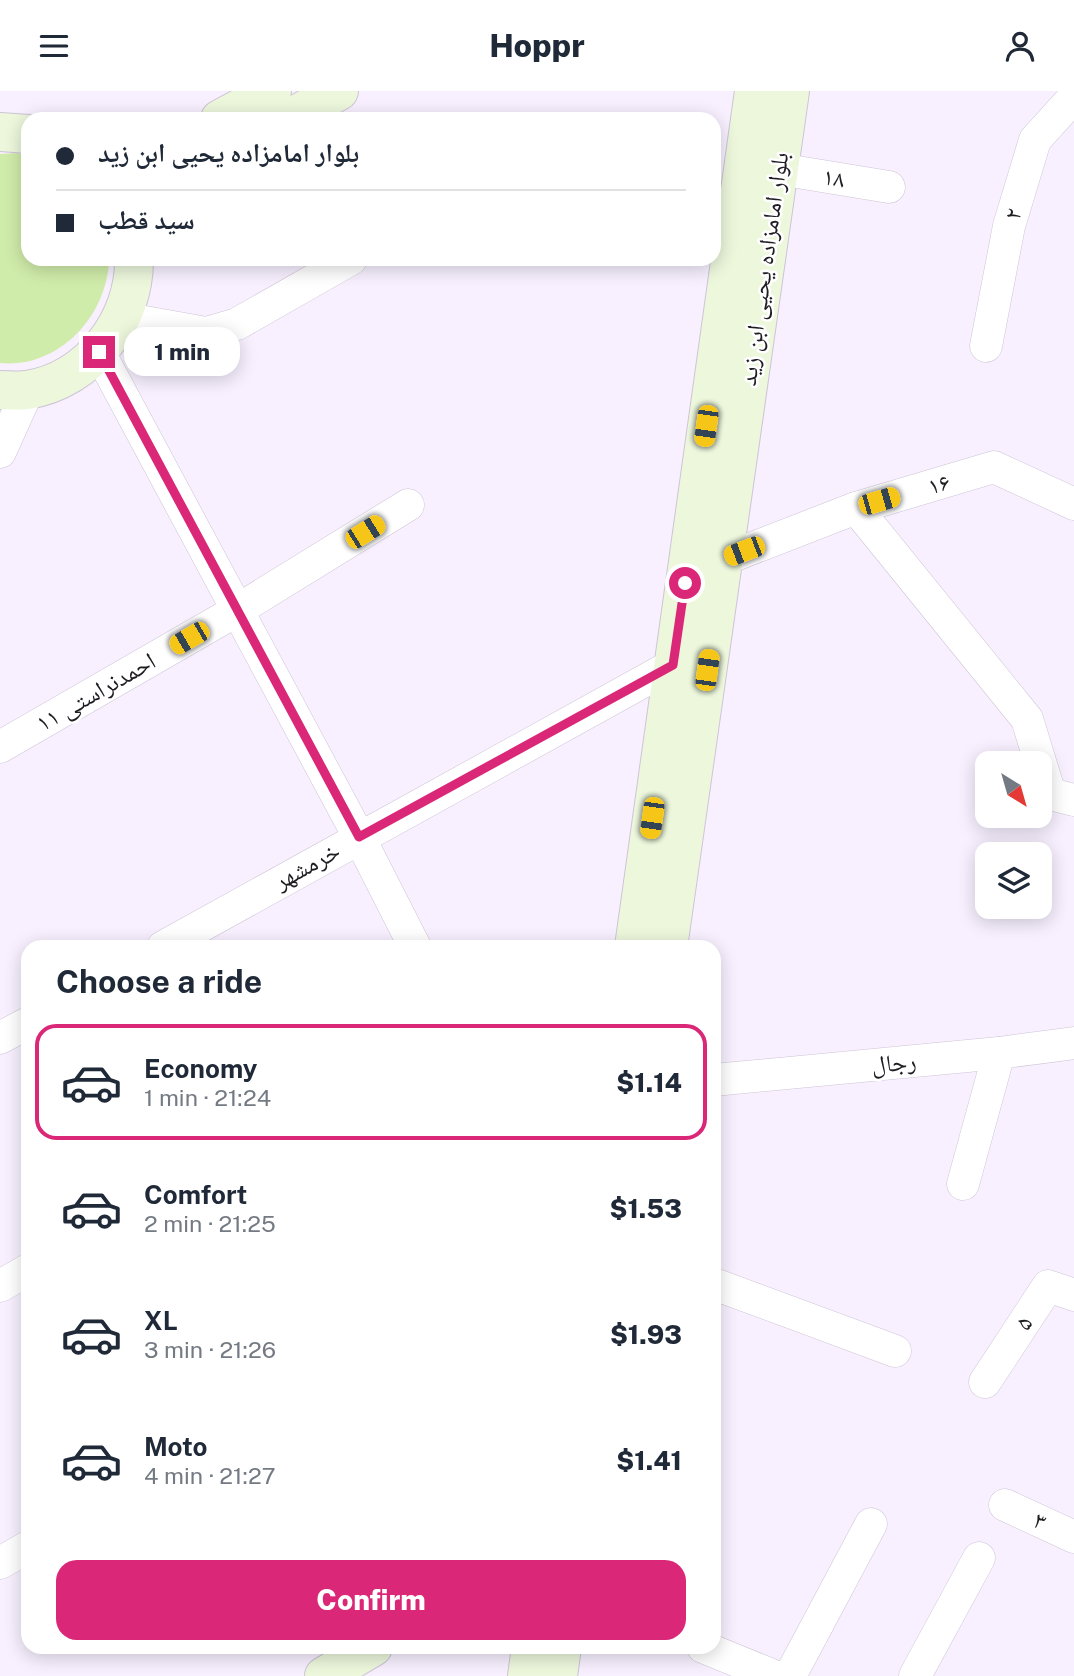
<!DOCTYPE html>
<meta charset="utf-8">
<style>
body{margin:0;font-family:"Public Sans","Noto Naskh Arabic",sans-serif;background:#f2f2f3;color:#1f2937;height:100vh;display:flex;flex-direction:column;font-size:26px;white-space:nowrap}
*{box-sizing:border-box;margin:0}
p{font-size:23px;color:#747a83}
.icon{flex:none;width:38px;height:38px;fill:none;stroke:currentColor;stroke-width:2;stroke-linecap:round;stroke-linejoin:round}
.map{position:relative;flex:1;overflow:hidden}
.drawer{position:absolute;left:21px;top:849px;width:700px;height:714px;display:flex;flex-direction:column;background:#fff;border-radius:21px;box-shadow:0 4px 18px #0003}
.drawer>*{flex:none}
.banner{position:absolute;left:21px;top:21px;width:700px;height:154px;border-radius:21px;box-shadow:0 4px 18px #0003;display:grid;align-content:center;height:154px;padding:0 35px;background:#fff}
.needle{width:46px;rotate:143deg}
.controls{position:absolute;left:975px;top:660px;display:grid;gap:14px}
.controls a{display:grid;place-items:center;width:77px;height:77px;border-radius:14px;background:#fff;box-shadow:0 4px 18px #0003;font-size:35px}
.end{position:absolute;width:32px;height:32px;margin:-16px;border:9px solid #db2777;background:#fff;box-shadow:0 0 0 4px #fff}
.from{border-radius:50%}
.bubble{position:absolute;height:49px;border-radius:21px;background:#fff;box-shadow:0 4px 18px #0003;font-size:23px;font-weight:800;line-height:49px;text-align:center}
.car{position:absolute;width:21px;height:42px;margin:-21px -10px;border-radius:9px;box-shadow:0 0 5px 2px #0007;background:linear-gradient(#f5c518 24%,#345 0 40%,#f5c518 0 76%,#345 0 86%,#f5c518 0)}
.banner b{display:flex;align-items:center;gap:24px;height:66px;font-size:26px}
.banner b+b{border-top:2px solid #e0e1e3}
.banner i{width:18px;height:18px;background:#1f2937}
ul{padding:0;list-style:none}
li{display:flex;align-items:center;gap:21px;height:116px;margin:0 14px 10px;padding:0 21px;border:4px solid transparent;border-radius:21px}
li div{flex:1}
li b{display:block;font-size:26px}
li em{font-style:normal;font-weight:800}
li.selected{border-color:#db2777}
li>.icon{width:63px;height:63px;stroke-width:1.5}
h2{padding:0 35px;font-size:32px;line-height:84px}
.action{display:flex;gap:14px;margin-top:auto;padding:14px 35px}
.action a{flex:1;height:80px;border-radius:21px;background:#db2777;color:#fff;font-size:28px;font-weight:800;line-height:80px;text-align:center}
header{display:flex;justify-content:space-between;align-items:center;height:91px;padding:0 35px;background:#fff;font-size:32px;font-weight:800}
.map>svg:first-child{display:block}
.green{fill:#d0ecaa}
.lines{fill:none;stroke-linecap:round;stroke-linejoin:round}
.street-casing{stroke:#cec4d6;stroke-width:33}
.secondary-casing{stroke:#cec4d6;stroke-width:40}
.street{stroke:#fff;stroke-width:32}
.secondary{stroke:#ecf7dc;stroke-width:38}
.route{stroke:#db2777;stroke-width:9}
.labels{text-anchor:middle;stroke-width:5;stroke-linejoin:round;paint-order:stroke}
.street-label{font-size:24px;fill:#1f1c22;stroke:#fff}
</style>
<header><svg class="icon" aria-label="menu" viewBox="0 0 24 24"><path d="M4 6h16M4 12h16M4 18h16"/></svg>Hoppr<svg class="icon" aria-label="person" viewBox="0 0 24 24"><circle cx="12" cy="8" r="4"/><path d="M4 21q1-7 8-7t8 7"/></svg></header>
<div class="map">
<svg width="1074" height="1585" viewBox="0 0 1074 1585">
<rect width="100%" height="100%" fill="#f8f0ff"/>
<!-- green -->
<path class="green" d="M17 62 28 65V168H109C108 224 59 278 0 272V63Z"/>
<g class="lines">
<!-- street casing -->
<g class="street-casing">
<g id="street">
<polyline points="779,78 889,96"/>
<polyline points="122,227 206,242 237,233 351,168"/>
<polyline points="986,255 1009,135 1035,49 1074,6"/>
<polyline points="99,261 359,746 415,856"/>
<polyline points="0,361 28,299"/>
<polyline points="856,417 1027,628 1050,703 1074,709"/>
<polyline points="704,466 722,469 856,417 994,376 1074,413"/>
<polyline points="0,656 236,520 408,414"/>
<polyline points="163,856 673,574"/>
<polyline points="0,947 28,932"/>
<polyline points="714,989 999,962 1074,952"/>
<polyline points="963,1093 999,962"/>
<polyline points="714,1193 895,1260"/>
<polyline points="0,1195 28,1179"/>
<polyline points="985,1291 1048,1195 1074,1204"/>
<polyline points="1005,1414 1074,1446"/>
<polyline points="0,1472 28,1456"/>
<polyline points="703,1556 774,1585"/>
<polyline points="790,1585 871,1433"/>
<polyline points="915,1585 979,1467"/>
</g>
</g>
<!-- secondary casing -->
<g class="secondary-casing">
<g id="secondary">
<polyline points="220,28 272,0"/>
<polyline points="288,28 339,0"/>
<polyline points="0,41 28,43"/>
<path d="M0 299C9 299 18 300 27 299 90 289 135 229 134 168"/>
<polyline points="634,856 754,0"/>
<polyline points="668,856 790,0"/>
<polyline points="324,1585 373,1556"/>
<polyline points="527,1585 531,1556"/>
<polyline points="558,1585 562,1556"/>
</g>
</g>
<!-- street -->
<use href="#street" class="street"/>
<!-- secondary -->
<use href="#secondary" class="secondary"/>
</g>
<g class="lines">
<!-- route -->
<polyline class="route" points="99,261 359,746 673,574 685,492"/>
</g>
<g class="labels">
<!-- street labels -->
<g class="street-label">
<text transform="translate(834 87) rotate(9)" y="8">۱۸</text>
<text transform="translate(1013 123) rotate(-74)" y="8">۲</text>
<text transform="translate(764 178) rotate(-82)" y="8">بلوار امامزاده یحیی ابن زید</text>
<text transform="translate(939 393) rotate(-16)" y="8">۱۶</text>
<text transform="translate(96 601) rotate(-30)" y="8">۱۱ احمدنراستی</text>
<text transform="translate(307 775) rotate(-29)" y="8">خرمشهر</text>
<text transform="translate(894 972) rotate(-5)" y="8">رجال</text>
<text transform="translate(1024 1232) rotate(-56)" y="8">۵</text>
<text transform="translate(1040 1430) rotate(25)" y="8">۳</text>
</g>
</g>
</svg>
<div class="controls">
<a><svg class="needle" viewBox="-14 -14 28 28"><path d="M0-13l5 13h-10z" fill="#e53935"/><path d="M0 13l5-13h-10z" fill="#747a83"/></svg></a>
<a><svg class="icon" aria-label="layers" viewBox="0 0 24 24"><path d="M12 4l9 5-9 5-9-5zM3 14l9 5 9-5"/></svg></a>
</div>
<i class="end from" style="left:685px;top:492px"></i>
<i class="end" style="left:99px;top:261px"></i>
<div class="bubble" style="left:124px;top:236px;width:116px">1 min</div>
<i class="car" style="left:706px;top:335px;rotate:188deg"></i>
<i class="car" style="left:879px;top:410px;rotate:74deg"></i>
<i class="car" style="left:365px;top:441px;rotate:58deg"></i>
<i class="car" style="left:744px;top:460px;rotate:249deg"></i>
<i class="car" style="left:189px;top:547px;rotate:240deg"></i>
<i class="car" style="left:707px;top:579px;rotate:8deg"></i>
<i class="car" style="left:652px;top:727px;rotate:188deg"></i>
<div class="banner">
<b><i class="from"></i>بلوار امامزاده یحیی ابن زید</b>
<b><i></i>سید قطب</b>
</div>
<section class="drawer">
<h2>Choose a ride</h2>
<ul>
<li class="selected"><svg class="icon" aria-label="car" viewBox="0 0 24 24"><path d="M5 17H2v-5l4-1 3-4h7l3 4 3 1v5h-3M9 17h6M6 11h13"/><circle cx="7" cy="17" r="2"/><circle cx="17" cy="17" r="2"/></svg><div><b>Economy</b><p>1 min · 21:24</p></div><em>$1.14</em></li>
<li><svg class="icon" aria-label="car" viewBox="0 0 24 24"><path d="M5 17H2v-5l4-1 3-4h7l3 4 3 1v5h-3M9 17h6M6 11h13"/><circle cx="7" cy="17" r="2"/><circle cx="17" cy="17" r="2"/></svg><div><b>Comfort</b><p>2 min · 21:25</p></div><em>$1.53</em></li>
<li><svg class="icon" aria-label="car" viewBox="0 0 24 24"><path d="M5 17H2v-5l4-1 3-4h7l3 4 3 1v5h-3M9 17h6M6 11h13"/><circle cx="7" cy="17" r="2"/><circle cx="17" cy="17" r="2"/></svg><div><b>XL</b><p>3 min · 21:26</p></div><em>$1.93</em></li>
<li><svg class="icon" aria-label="car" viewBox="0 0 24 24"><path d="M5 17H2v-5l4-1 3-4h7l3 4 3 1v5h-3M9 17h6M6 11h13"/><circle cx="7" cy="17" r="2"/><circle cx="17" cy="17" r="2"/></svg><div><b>Moto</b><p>4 min · 21:27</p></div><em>$1.41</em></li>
</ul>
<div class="action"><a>Confirm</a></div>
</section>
</div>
